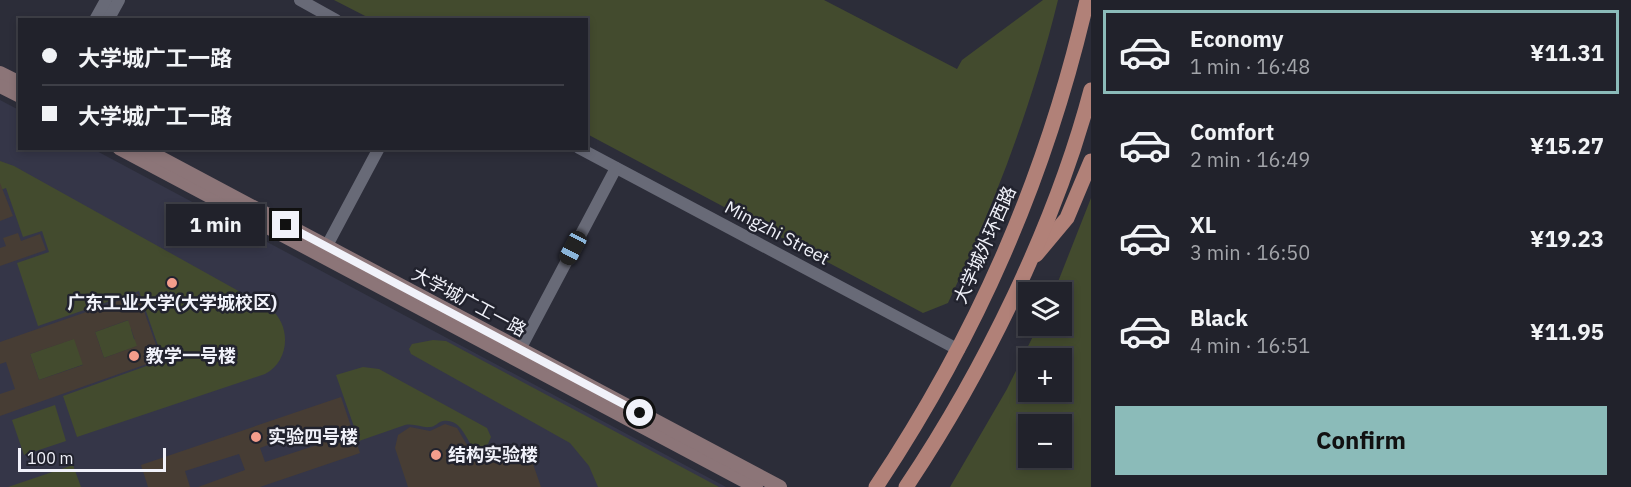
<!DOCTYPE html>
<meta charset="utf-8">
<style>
body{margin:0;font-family:"IBM Plex Sans","Noto Sans SC",sans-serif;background:#2d2f37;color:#f1f3f6;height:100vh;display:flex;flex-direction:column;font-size:22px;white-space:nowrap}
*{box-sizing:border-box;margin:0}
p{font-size:20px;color:#a2a4a9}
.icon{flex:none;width:33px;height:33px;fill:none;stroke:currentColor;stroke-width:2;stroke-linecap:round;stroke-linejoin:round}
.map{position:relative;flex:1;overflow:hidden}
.panel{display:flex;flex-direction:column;background:#21222b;width:540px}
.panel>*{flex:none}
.hud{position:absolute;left:18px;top:18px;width:570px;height:132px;border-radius:0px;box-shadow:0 3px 9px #0003,0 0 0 2px #3e3f47;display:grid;align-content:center;height:132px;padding:0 24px;background:#21222b}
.tools{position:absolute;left:1018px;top:282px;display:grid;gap:12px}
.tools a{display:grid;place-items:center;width:54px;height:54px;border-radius:0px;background:#21222b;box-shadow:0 3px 9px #0003,0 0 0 2px #3e3f47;font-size:30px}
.scale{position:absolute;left:18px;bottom:15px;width:148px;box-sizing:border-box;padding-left:6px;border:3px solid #f1f2fa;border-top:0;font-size:16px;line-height:21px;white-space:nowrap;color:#f1f2fa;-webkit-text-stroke:4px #22232e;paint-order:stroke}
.end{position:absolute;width:27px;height:27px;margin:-14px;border:8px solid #f1f2fa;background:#111;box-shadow:0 0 0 3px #111}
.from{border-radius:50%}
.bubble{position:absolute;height:42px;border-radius:0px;background:#21222b;box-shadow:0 3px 9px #0003,0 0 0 2px #3e3f47;font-size:20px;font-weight:800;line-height:42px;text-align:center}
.car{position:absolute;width:18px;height:36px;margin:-18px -9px;border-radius:8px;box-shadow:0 0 4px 2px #0007;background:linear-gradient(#222 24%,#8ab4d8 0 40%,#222 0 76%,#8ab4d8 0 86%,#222 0)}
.hud b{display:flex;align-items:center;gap:21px;height:57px;font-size:22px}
.hud b+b{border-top:2px solid #3e3f47}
.hud i{width:15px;height:15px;background:#f1f3f6}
ul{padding:10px 0 0;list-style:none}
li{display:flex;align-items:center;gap:18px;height:84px;margin:0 12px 9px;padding:0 12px;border:3px solid transparent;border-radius:0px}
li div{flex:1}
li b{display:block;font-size:22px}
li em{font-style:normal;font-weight:800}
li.current{border-color:#8bbbb9}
li>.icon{width:54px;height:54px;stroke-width:1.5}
.button{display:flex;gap:12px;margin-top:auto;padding:12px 24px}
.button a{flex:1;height:69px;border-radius:0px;background:#8bbbb9;color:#111;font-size:24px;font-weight:800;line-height:69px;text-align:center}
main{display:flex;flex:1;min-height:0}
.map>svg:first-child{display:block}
.built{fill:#353648}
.green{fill:#434b2e;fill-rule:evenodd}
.building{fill:#473d34;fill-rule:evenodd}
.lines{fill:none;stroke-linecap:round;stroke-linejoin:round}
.tertiary{stroke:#686a77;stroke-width:12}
.secondary{stroke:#8c7578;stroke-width:14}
.primary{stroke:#b18178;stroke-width:15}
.route{stroke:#f1f2fa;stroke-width:8}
.poi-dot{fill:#f49d8c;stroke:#22232e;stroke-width:2}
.labels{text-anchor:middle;stroke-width:5;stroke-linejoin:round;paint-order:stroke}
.street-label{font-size:18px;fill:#f1f2fa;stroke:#22232e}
.poi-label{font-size:18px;font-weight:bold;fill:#f1f2fa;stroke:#22232e;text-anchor:start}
</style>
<main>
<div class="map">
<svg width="1091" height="487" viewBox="0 0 1091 487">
<rect width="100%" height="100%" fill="#2c2d39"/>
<!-- built -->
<polygon class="built" points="0,100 19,110 20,148 93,149 726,487 0,487"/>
<!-- green -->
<g class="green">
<path d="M334 0H824L957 69 962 60 1043 0H1058C1032 106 994 205 948 303L923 313 587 134 586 20 371 19Z"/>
<path d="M0 161 14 166 271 309C292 327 289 362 265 374L77 437 63 396 163 360 139 291 38 326 17 263 49 252 42 231 23 237 6 188 0 190Z"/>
<path d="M1091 198V487H950L1007 389 1038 326H1062V292H1054ZM1029 358H1062V392H1029ZM1029 424H1062V458H1029Z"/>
<polygon points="137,317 140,326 131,329 134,339 146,343 104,358 95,332"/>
<polygon points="84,335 93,361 39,380 30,354"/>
<polygon points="433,340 446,341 719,487 598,487 589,466 570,443 411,354 409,349 412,344"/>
<path d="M363 367 379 369 487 428 491 437 488 444 480 448 472 446C464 435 460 419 443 421 438 422 435 427 430 427 422 428 414 423 405 425L359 441 336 375Z"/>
<polygon points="55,405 66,441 24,455 12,420"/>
<polygon points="73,465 81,487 8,487"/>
</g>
<!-- building -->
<g class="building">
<polygon points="0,183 13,216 0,221"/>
<polygon points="18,233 21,241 40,234 46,250 0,266 0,248 6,246 3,238"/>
<path d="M138 294 161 359 0 416V394L15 389 6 362 0 364V342ZM128 320 137 346 104 358 95 332ZM74 339 83 365 39 380 30 354Z"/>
<path d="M341 397 360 453 260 487H198L245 470 239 454 185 471 190 487H148L141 465ZM311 429 317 445 265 462 260 448Z"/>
<polygon points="445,424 457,428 470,450 484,460 492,461 515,454 527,457 532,461 541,487 408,487 395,448 398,435 410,427 430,431"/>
</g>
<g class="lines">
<!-- tertiary -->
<g class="tertiary">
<polyline points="300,0 336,20"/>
<polyline points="95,20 106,0"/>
<polyline points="108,20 119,0"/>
<polyline points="579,148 959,350"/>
<polyline points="323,253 379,148"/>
<polyline points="517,355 616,168"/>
</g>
<!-- secondary -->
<g class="secondary">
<polyline points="0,73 20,83"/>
<polyline points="0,86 20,96"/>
<polyline points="119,148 756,487"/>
<polyline points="142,148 780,487"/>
</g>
<!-- primary -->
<g class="primary">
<polyline points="1036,255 1067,218 1091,161"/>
<path d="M876 487C977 335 1046 178 1087 0"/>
<path d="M906 487C984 370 1055 226 1091 90"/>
</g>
</g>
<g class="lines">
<!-- route -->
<polyline class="route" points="286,225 640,413"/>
</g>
<!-- markers -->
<g class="poi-dot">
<circle cx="172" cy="283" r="6"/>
<circle cx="134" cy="356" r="6"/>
<circle cx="256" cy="437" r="6"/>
<circle cx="436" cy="455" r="6"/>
</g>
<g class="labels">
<!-- street labels -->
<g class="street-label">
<text transform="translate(777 233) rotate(28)" y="6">Mingzhi Street</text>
<text transform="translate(985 245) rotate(-66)" y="6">大学城外环西路</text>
<text transform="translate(469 302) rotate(28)" y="6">大学城广工一路</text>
</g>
<!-- poi labels -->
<g class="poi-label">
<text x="172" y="309" text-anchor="middle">广东工业大学(大学城校区)</text>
<text x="146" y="362">教学一号楼</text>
<text x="268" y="443">实验四号楼</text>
<text x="448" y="461">结构实验楼</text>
</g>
</g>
</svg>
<div class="tools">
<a><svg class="icon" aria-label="layers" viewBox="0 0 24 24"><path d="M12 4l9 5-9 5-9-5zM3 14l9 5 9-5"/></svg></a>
<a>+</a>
<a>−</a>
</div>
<div class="scale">100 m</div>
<i class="end from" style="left:640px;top:413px"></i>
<i class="end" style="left:286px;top:225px"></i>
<div class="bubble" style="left:166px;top:204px;width:99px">1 min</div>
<i class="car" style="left:573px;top:248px;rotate:208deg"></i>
<div class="hud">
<b><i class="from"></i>大学城广工一路</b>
<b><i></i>大学城广工一路</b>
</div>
</div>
<section class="panel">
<ul>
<li class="current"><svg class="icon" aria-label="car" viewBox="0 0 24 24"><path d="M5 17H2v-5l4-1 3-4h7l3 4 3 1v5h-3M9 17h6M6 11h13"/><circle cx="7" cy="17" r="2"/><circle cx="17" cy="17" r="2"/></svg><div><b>Economy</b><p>1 min · 16:48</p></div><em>¥11.31</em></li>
<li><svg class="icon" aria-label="car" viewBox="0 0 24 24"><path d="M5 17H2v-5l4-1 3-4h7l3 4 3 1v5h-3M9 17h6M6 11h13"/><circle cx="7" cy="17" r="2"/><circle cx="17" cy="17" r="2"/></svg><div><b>Comfort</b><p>2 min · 16:49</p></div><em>¥15.27</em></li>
<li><svg class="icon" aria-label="car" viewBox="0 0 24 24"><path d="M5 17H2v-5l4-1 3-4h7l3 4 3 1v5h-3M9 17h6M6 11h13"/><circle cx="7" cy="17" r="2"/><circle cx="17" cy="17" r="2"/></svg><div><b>XL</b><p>3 min · 16:50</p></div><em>¥19.23</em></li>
<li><svg class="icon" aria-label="car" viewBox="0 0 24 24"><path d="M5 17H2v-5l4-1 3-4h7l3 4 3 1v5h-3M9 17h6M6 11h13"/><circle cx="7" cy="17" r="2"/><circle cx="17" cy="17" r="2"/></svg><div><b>Black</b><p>4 min · 16:51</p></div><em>¥11.95</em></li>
</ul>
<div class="button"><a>Confirm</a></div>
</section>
</main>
